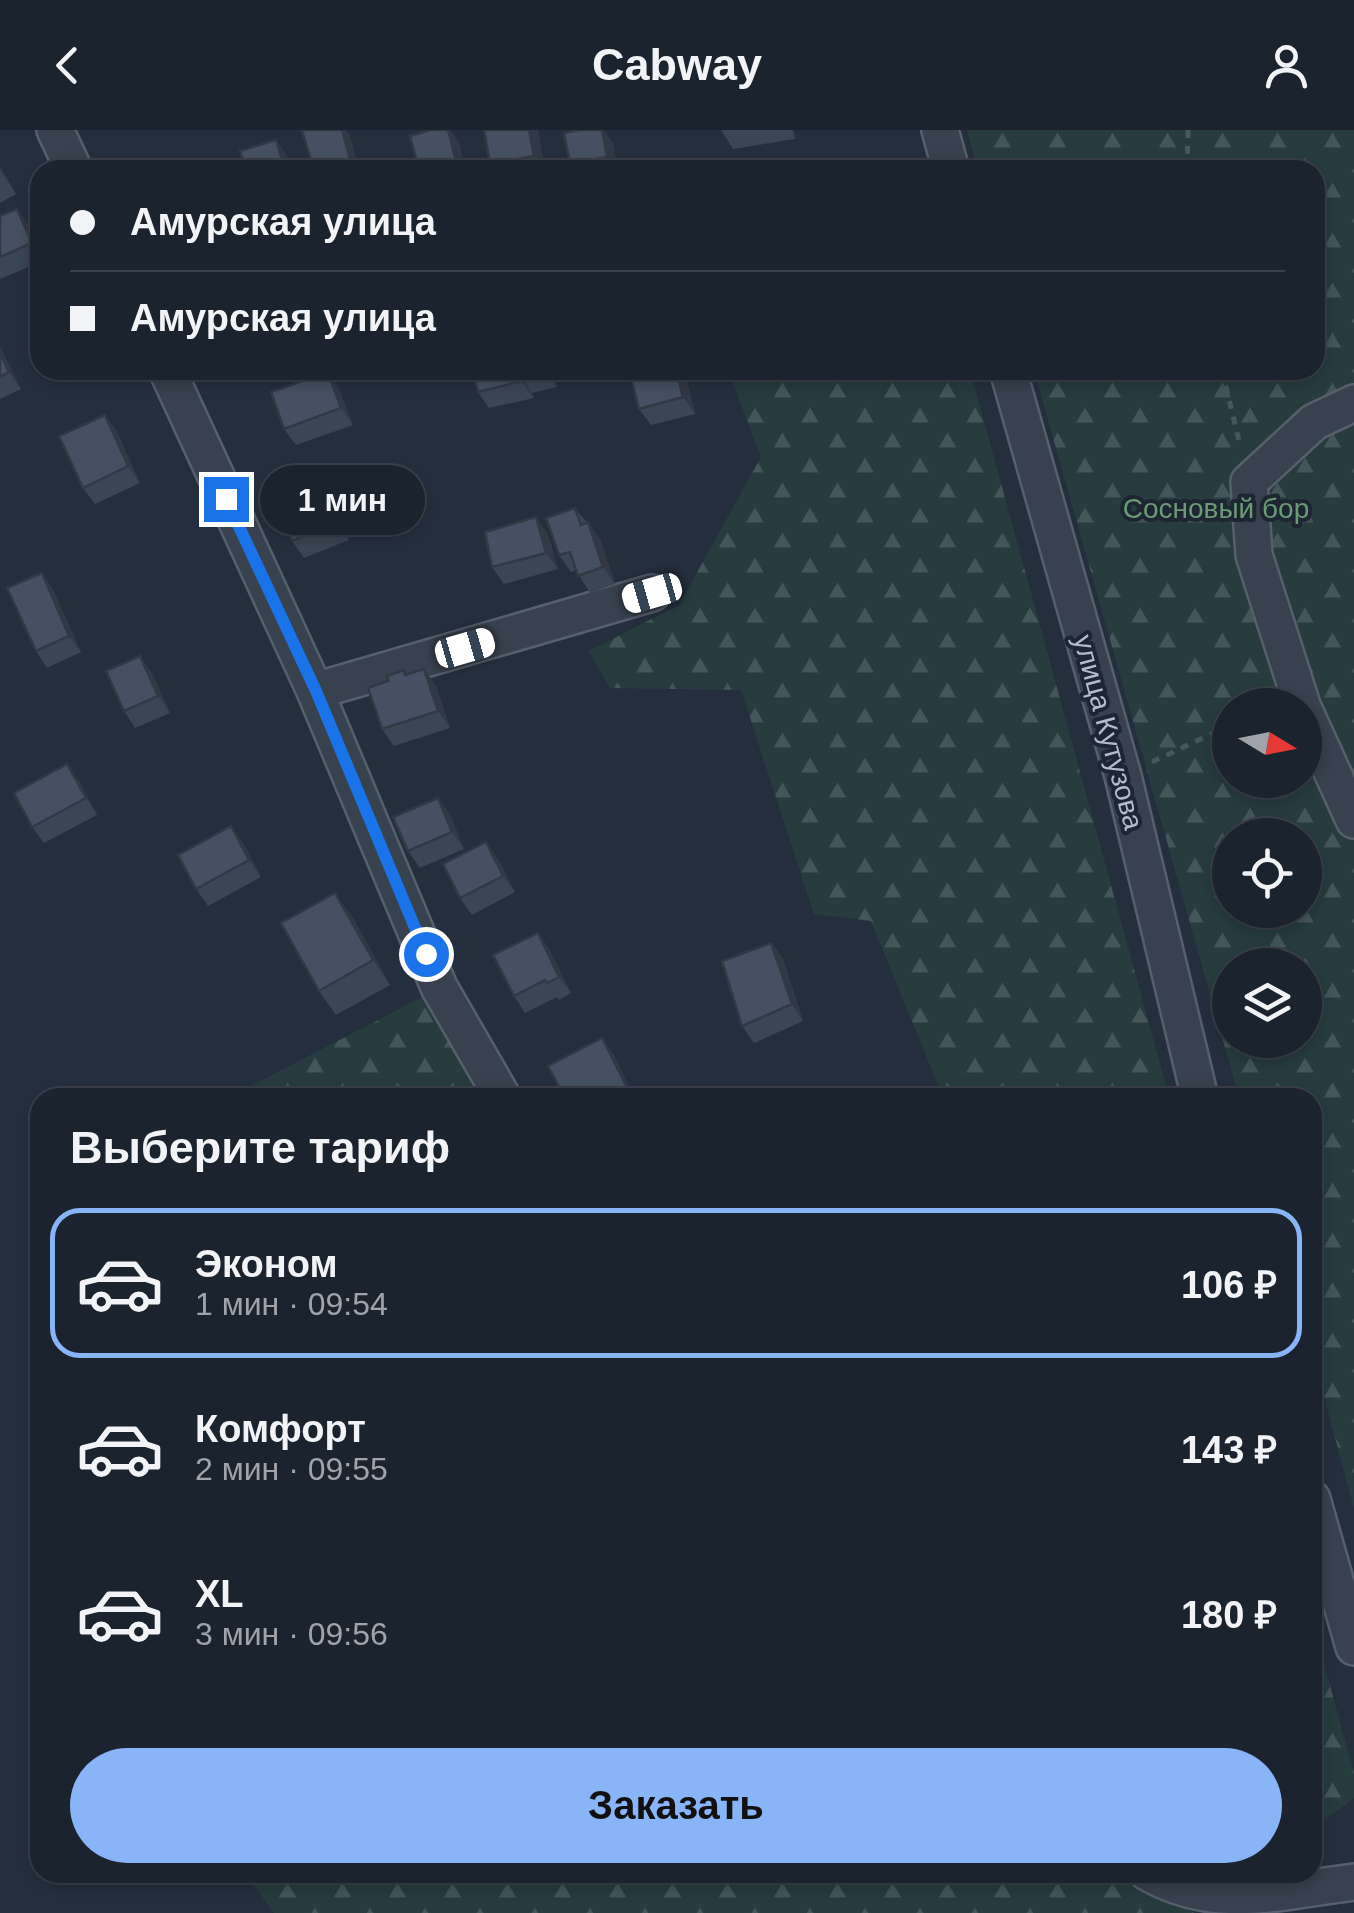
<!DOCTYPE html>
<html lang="ru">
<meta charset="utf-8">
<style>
body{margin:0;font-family:Helvetica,sans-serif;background:#242b36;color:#f1f3f6;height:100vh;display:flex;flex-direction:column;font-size:38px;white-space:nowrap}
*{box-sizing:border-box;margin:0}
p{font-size:32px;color:#a0a4aa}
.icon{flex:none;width:55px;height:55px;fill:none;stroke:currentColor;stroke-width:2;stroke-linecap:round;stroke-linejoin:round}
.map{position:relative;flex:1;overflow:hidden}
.details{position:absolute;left:30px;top:958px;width:1292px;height:795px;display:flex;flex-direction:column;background:#1b232e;border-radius:30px;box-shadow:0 5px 15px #0003,0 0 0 2px #39404a}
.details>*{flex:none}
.top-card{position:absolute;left:30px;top:30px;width:1295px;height:220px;border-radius:30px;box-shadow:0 5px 15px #0003,0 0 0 2px #39404a;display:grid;align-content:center;height:220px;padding:0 40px;background:#1b232e}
.needle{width:65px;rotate:100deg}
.fabs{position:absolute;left:1212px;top:558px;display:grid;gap:20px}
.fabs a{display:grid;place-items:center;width:110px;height:110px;border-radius:50%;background:#1b232e;box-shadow:0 5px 15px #0003,0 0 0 2px #39404a;font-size:50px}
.end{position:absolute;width:45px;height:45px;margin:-22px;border:12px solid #1a73e8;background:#fff;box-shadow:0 0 0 5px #fff}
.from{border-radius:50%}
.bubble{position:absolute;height:70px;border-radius:35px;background:#1b232e;box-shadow:0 5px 15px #0003,0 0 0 2px #39404a;font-size:32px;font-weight:700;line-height:70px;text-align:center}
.car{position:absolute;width:30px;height:60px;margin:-30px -15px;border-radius:12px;box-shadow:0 0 8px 2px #0007;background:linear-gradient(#fff 24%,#345 0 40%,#fff 0 76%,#345 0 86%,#fff 0)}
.top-card b{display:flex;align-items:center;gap:35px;height:95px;font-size:38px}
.top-card b+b{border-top:2px solid #39404a}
.top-card i{width:25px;height:25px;background:#f1f3f6}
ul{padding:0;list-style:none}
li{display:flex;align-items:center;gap:30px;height:150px;margin:0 20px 15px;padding:0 20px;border:5px solid transparent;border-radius:30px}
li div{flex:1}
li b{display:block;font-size:38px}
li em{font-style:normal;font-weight:700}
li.selected{border-color:#8ab4f8}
li>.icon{width:90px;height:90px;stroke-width:1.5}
h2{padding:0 40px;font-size:45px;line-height:120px}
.cta{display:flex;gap:20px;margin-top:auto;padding:20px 40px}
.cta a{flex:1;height:115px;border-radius:60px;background:#8ab4f8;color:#111;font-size:40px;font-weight:700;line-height:115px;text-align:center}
header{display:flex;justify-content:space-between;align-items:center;height:130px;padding:0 40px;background:#1b232e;font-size:45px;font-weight:700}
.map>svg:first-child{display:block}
.forest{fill:url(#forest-firs);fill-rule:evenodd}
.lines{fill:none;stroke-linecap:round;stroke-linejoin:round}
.minor-casing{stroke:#565f6c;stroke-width:40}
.path{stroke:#44595c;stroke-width:5;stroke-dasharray:8 8;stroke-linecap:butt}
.minor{stroke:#38414e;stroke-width:35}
.wall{fill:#3b4654}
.shaded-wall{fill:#303945}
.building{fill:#455162;stroke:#303945;stroke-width:2.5}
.route{stroke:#1a73e8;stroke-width:12}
.labels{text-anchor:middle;stroke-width:8;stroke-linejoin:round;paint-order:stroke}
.park-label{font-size:28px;fill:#6b9a76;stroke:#1d2633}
.street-label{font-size:28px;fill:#b4bcc9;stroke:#1d2633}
</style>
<header><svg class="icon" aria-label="back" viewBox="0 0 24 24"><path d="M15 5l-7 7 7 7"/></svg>Cabway<svg class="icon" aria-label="person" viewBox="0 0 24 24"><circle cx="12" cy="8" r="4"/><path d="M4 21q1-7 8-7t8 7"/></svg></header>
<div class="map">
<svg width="1354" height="1783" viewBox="0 0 1354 1783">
<defs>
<pattern id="forest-firs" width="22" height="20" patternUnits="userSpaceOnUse" patternTransform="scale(2.5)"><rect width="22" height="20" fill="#263c3f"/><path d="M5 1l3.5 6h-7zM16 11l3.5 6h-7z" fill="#435659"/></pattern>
</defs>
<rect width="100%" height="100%" fill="#242f3e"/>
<!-- forest -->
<g class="forest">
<path d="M967 0H1354V1378L1313 1226 1312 968 1239 967 1034 240H1315V40H978ZM1230 575H1305V650H1230ZM1230 705H1305V780H1230ZM1230 835H1305V910H1230Z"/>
<polygon points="728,240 970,240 1169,967 943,967 871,791 814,784 741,560 610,558 589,521 679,475 761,327"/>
<polygon points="428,864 488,968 228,968"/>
<polygon points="1313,1492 1354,1644 1354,1668 1313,1699"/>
<polygon points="1125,1742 1194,1783 274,1783 245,1743"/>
</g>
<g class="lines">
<!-- minor casing -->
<g class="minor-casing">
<g id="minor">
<polyline points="55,0 74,40"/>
<polyline points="940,0 951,40"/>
<polyline points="167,240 315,561 439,857 503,968"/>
<polyline points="1008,240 1123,646 1200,968"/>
<polyline points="315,561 652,463"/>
<polyline points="1302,575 1254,425 1249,352 1314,292 1354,273"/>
<polyline points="1305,582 1354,690"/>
<polyline points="1312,1369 1354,1517"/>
<path d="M1147 1742C1216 1782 1280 1761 1354 1752"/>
</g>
</g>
<!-- path -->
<g class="path">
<polyline points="1187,40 1188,0"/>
<polyline points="1222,240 1240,315"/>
<polyline points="1152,632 1230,595"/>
</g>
<!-- minor -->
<use href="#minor" class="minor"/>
</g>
<!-- wall -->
<g class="wall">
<polygon points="484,0 538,0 545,40 495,40 490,34"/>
<polygon points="721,0 793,0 795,9 733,19"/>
<polygon points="613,13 618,40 574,40 570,34"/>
<polygon points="0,36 16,64 0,73"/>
<polygon points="17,79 29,96 40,121 40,132 0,149 0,86"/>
<polygon points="0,217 21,259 0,269"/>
<polygon points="472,240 553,240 557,257 532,263 534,268 489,278 478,262"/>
<polygon points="629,240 682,240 685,243 695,284 651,295 639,279"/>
<polygon points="339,259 353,295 296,315 284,299"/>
<polygon points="105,285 117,302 140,353 95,374 83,358"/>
<polygon points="335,375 349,410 304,428 292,411"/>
<polygon points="575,378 600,409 615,454 590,463 576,440 571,442 559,425"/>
<polygon points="548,404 558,439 504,454 492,437"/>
<polygon points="42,443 53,460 81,522 47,538 36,521"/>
<polygon points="152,543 170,583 135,598 124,581"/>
<polygon points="407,545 436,556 450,598 394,616 382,599"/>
<polygon points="79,651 97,685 44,713 32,697"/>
<polygon points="450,684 464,719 420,738 408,721"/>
<polygon points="231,696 243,713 261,747 208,776 196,759"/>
<polygon points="498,729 515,762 472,785 460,768"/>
<polygon points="353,788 390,855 336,885 319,861"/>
<polygon points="538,803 549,819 571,863 559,870 557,867 525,883 514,866"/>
<polygon points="771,813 783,829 803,891 754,913 742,896"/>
</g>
<!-- shaded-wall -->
<g class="shaded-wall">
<polygon points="342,0 346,0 350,6 360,40 353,40"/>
<polygon points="448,0 450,0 459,12 466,40 458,39"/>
<polygon points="529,0 538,0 545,40 534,26"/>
<polygon points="602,0 604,0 613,13 618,40 616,40 607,27"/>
<polygon points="276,10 288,27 292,40 285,40"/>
<polygon points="0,36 16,64 0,40"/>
<polygon points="17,79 29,96 40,124 32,113"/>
<polygon points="0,217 2,220 21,259 9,242 0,223"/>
<polygon points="545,240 553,240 557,257"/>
<polygon points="676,240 682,240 685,243 695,284 683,267"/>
<polygon points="328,242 339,259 353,295 341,278"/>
<polygon points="521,246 532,263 534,268 522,251"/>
<polygon points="105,285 117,302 140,353 128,336"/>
<polygon points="324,358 335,375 349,410 337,393"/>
<polygon points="536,387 548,404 558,439 546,423"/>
<polygon points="588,392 600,409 615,454 603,437"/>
<polygon points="42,443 53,460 81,522 69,506"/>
<polygon points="140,526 152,543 170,583 158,566"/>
<polygon points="424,539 436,556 450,598 438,581"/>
<polygon points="67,634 79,651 97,685 86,668"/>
<polygon points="438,668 450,684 464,719 452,702"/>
<polygon points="231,696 243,713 261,747 249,730"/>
<polygon points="486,712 498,729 515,762 503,746"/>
<polygon points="335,763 353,788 390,855 373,830"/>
<polygon points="538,803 549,819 571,863 559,847"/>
<polygon points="771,813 783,829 803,891 792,874"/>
<polygon points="602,908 614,925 635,968 633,968 630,963"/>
</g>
<!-- building -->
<g class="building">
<polygon points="304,0 342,0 353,40 314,40 302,1"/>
<polygon points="430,0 448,0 458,39 419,40 410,6"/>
<polygon points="484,0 529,0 534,26 490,34"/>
<polygon points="579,0 602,0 607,27 570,34 564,3"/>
<polygon points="276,10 285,40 246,40 240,21"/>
<polygon points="17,79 32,113 0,127 0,86"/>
<polygon points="0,223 9,242 0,247"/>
<polygon points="472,240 545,240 521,246 522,251 478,262"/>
<polygon points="629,240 676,240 683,267 639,279"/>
<polygon points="328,242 341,278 284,299 271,262"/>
<polygon points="105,285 128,336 83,358 59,306"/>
<polygon points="324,358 337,393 292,411 278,376"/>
<polygon points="575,378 581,395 588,392 603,437 578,446 570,422 559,425 546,388"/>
<polygon points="536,387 546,423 492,437 485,402"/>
<polygon points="42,443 69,506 36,521 7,458"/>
<polygon points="140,526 158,566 124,581 106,541"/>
<polygon points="424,539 438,581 382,599 368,558 388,551 387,546 404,540 405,545"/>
<polygon points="67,634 86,668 32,697 14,663"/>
<polygon points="438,668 452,702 408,721 393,687"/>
<polygon points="231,696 249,730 196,759 178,725"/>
<polygon points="486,712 503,746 460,768 443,734"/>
<polygon points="335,763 373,830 319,861 281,793"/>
<polygon points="538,803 559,847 547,853 545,850 514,866 493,825"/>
<polygon points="771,813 792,874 742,896 722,831"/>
<polygon points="602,908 630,963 620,968 565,968 548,936"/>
</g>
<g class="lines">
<!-- route -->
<polyline class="route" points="226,369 316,561 426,824"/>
</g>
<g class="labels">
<!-- park labels -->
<g class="park-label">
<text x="1216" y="388">Сосновый бор</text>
</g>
<!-- street labels -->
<g class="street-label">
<text transform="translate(1109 602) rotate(75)" y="10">улица Кутузова</text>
</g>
</g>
</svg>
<div class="fabs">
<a><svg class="needle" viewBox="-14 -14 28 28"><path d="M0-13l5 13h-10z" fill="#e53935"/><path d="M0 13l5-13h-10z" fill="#a0a4aa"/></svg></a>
<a><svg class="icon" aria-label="locate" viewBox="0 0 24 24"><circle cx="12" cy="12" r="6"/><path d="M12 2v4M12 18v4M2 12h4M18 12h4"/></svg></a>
<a><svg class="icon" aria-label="layers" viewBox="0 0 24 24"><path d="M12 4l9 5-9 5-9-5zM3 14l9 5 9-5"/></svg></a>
</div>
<i class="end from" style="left:426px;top:824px"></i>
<i class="end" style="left:226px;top:369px"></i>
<div class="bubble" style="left:260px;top:335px;width:165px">1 мин</div>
<i class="car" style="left:652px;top:463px;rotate:254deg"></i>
<i class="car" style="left:465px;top:518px;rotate:74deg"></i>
<div class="top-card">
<b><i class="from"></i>Амурская улица</b>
<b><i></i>Амурская улица</b>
</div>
<section class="details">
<h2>Выберите тариф</h2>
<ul>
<li class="selected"><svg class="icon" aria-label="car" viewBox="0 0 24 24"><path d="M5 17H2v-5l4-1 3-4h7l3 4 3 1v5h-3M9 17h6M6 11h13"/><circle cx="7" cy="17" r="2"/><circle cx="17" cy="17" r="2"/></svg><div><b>Эконом</b><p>1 мин · 09:54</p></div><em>106 ₽</em></li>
<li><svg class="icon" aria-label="car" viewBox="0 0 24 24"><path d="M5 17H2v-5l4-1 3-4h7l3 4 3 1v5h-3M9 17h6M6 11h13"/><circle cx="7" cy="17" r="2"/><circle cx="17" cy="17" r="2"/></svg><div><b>Комфорт</b><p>2 мин · 09:55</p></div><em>143 ₽</em></li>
<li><svg class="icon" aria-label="car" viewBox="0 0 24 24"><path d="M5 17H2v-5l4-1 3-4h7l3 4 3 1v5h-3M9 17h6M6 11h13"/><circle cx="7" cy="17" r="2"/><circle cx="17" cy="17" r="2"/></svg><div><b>XL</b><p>3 мин · 09:56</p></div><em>180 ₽</em></li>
</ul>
<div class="cta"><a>Заказать</a></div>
</section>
</div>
